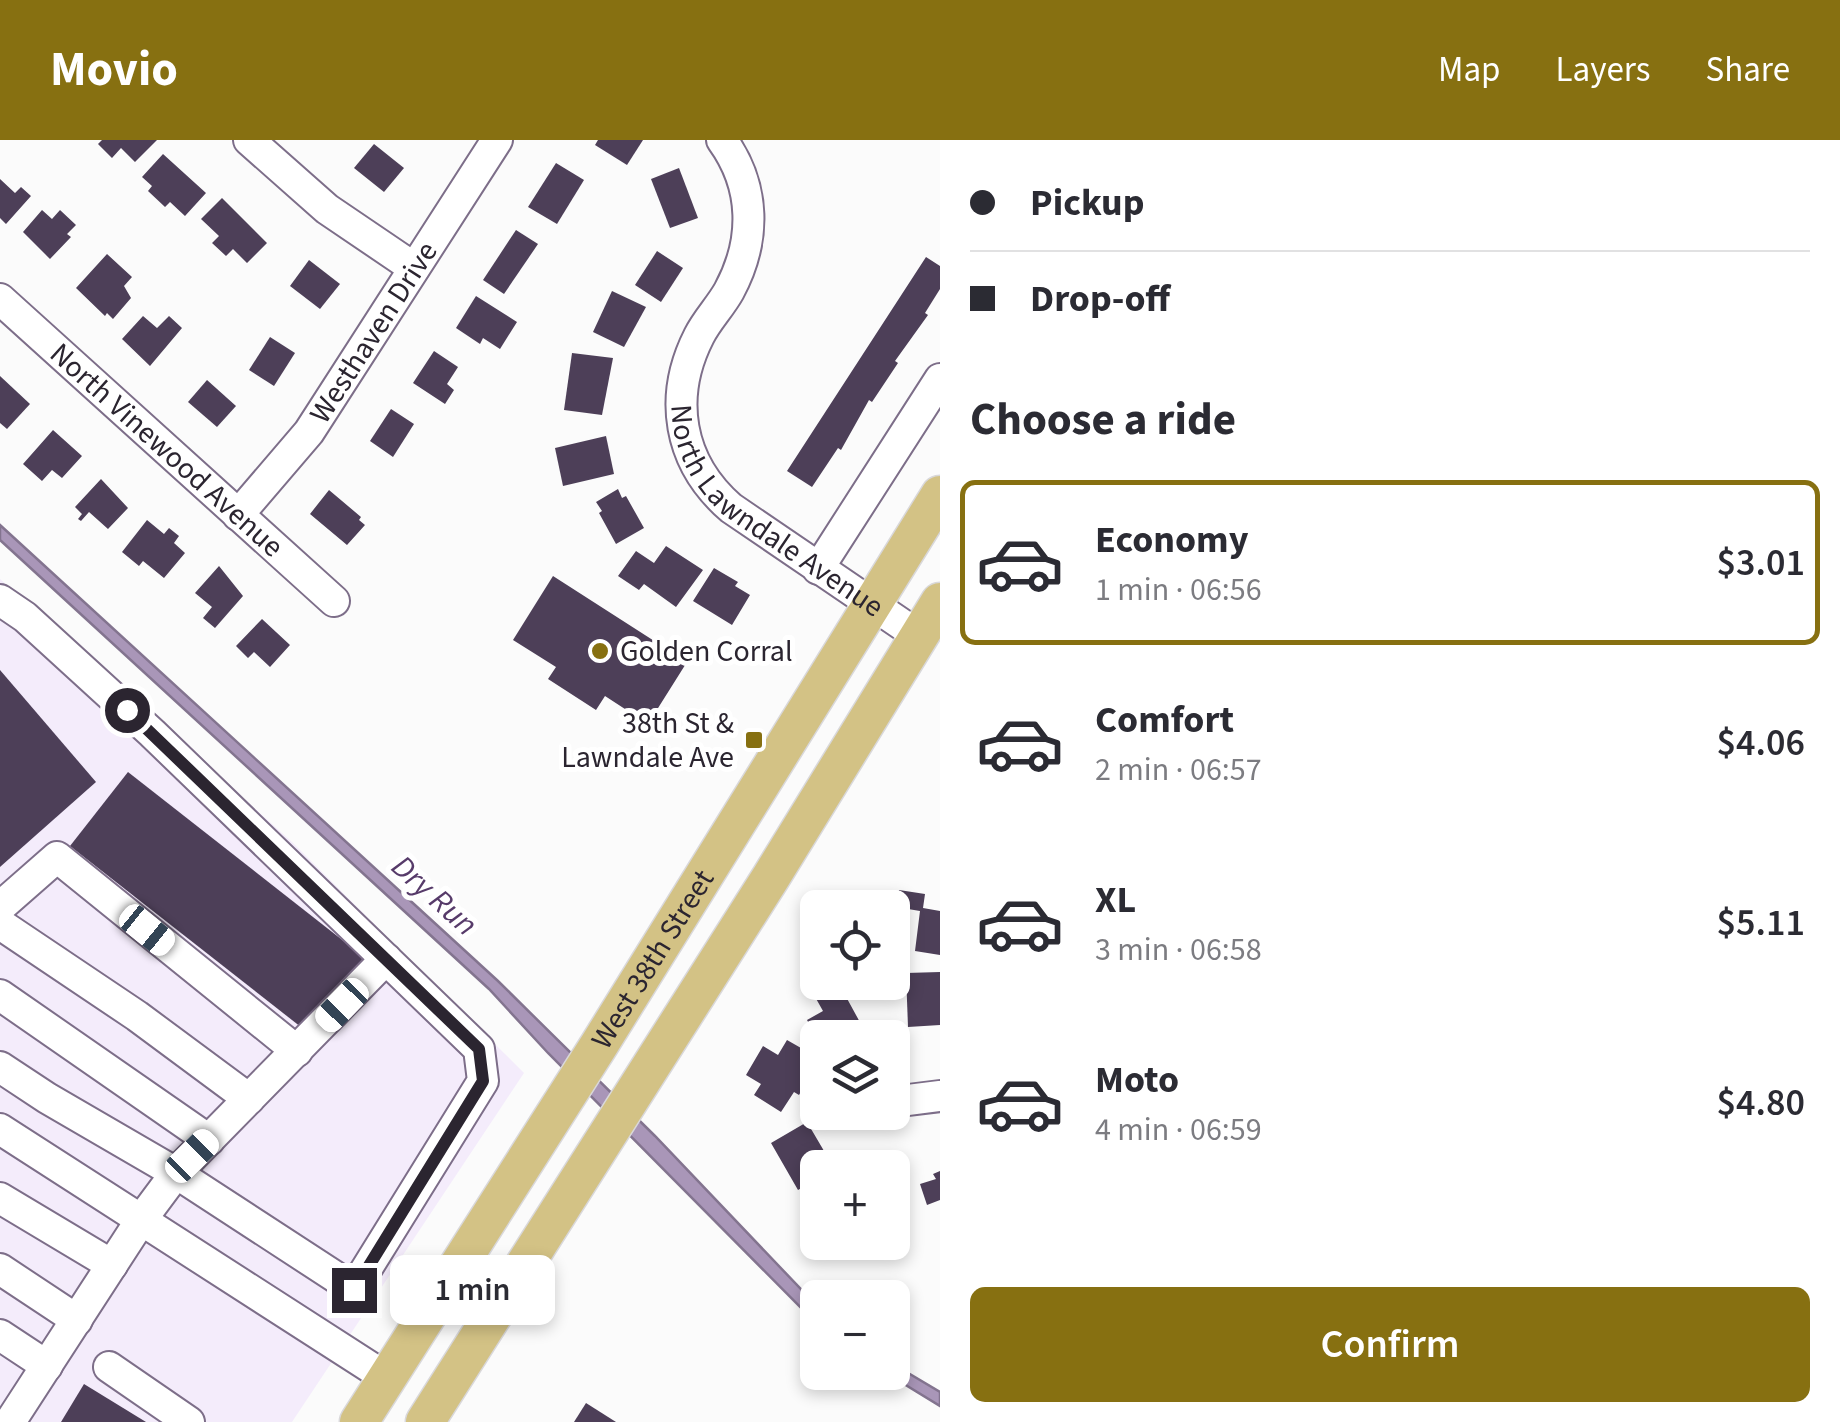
<!DOCTYPE html>
<meta charset="utf-8">
<style>
body{margin:0;font-family:"Source Sans 3",sans-serif;background:#f2f2f3;color:#2b2b33;height:100vh;display:flex;flex-direction:column;font-size:38px;white-space:nowrap}
*{box-sizing:border-box;margin:0}
p{font-size:32px;color:#7c7c81}
.icon{flex:none;width:55px;height:55px;fill:none;stroke:currentColor;stroke-width:2;stroke-linecap:round;stroke-linejoin:round}
.map{position:relative;flex:1;overflow:hidden}
.details{display:flex;flex-direction:column;background:#fff;width:900px}
.details>*{flex:none}
.top-card{display:grid;align-content:center;height:220px;padding:0 30px;background:#fff}
.tools{position:absolute;left:800px;top:750px;display:grid;gap:20px}
.tools a{display:grid;place-items:center;width:110px;height:110px;border-radius:15px;background:#fff;box-shadow:0 5px 15px #0003;font-size:50px}
.end{position:absolute;width:45px;height:45px;margin:-22px;border:12px solid #2b2530;background:#fff;box-shadow:0 0 0 5px #fff}
.from{border-radius:50%}
.bubble{position:absolute;height:70px;border-radius:15px;background:#fff;box-shadow:0 5px 15px #0003;font-size:32px;font-weight:600;line-height:70px;text-align:center}
.car{position:absolute;width:30px;height:60px;margin:-30px -15px;border-radius:12px;box-shadow:0 0 8px 2px #0007;background:linear-gradient(#fff 24%,#345 0 40%,#fff 0 76%,#345 0 86%,#fff 0)}
.top-card b{display:flex;align-items:center;gap:35px;height:95px;font-size:38px}
.top-card b+b{border-top:2px solid #e1e1e2}
.top-card i{width:25px;height:25px;background:#2b2b33}
ul{padding:0;list-style:none}
li{display:flex;align-items:center;gap:30px;height:165px;margin:0 20px 15px;padding:0 10px;border:5px solid transparent;border-radius:15px}
li div{flex:1}
li b{display:block;font-size:38px}
li em{font-style:normal;font-weight:600}
li.current{border-color:#877011}
li>.icon{width:90px;height:90px;stroke-width:1.5}
h2{padding:0 30px;font-size:45px;line-height:120px}
.action{display:flex;gap:20px;margin-top:auto;padding:20px 30px}
.action a{flex:1;height:115px;border-radius:15px;background:#877011;color:#fff;font-size:40px;font-weight:600;line-height:115px;text-align:center}
header{display:flex;align-items:center;gap:60px;box-sizing:border-box;height:140px;padding:0 50px;background:#877011;color:#fff}
header strong{font-size:48px}
nav{display:flex;gap:55px;margin-inline-start:auto;font-size:35px}
main{display:flex;flex:1;min-height:0}
.map>svg:first-child{display:block}
.built{fill:#f4ecfb}
.water{fill:#a996b8;stroke:#83748f;stroke-width:2.5}
.building{fill:#4d3f58}
.lines{fill:none;stroke-linecap:round;stroke-linejoin:round}
.minor-casing{stroke:#7d6e89;stroke-width:34}
.major-casing{stroke:#d9d8da;stroke-width:41}
.minor{stroke:#fff;stroke-width:30}
.major{stroke:#d3c285;stroke-width:38}
.route{stroke:#2b2530;stroke-width:12}
.poi-dot{fill:#877011;stroke:#fff;stroke-width:4}
.labels{text-anchor:middle;stroke-width:10;stroke-linejoin:round;paint-order:stroke}
.street-label{font-size:30px;fill:#2b2530;stroke:#fff}
.poi-label{font-size:30px;fill:#2b2530;stroke:#fff;text-anchor:start}
.water-label{font-size:32px;font-style:italic;fill:#573b6a;stroke:#fff}
</style>
<header>
<strong>Movio</strong>
<nav><a>Map</a><a>Layers</a><a>Share</a></nav>
</header>
<main>
<div class="map">
<svg width="940" height="1282" viewBox="0 0 940 1282">
<rect width="100%" height="100%" fill="#fbfbfb"/>
<!-- built -->
<polygon class="built" points="0,439 292,702 524,933 292,1282 0,1282"/>
<!-- water -->
<g class="water">
<polygon points="0,385 498,841 655,996 817,1166 817,1184 548,913 489,849 0,400"/>
<polygon points="893,1224 940,1252 940,1266 886,1233 892,1232"/>
</g>
<!-- building -->
<g class="building">
<polygon points="102,0 157,0 135,22 121,8 112,18 98,4"/>
<polygon points="598,0 643,0 627,25 595,5"/>
<polygon points="374,4 404,28 384,52 354,28"/>
<polygon points="163,14 206,53 185,76 170,62 165,67 148,51 152,46 142,37"/>
<polygon points="556,23 584,40 557,84 528,67"/>
<polygon points="679,28 698,78 670,88 651,39"/>
<polygon points="0,39 15,53 21,47 31,56 6,84 0,78"/>
<polygon points="222,58 267,103 247,123 233,109 226,116 212,103 219,96 201,79"/>
<polygon points="42,70 52,79 60,70 76,85 67,94 71,97 50,119 23,92"/>
<polygon points="516,90 538,104 504,154 483,140"/>
<polygon points="657,111 683,128 661,162 635,145"/>
<polygon points="107,114 132,137 124,146 131,158 113,179 107,173 105,176 76,148"/>
<polygon points="926,117 940,126 940,149 925,173 928,175 895,221 898,223 872,262 869,260 841,310 838,308 812,347 787,331"/>
<polygon points="309,120 340,144 320,169 290,146"/>
<polygon points="612,151 646,167 624,207 593,192"/>
<polygon points="476,156 517,182 500,209 483,198 480,204 456,188"/>
<polygon points="143,176 157,188 169,176 182,188 150,226 122,199"/>
<polygon points="270,197 295,213 274,246 249,230"/>
<polygon points="434,211 458,227 447,244 454,250 445,264 413,243"/>
<polygon points="572,213 613,218 602,275 564,270"/>
<polygon points="0,236 30,264 7,289 0,283"/>
<polygon points="207,240 236,266 217,287 188,262"/>
<polygon points="391,269 414,284 393,317 370,301"/>
<polygon points="53,290 82,316 62,338 52,330 42,341 23,324"/>
<polygon points="606,296 614,334 563,346 555,308"/>
<polygon points="101,339 128,368 108,389 89,372 81,381 78,379 82,374 75,367"/>
<polygon points="618,349 622,358 626,356 644,388 616,404 599,373 602,371 596,362"/>
<polygon points="329,350 361,377 359,380 365,385 347,405 310,374"/>
<polygon points="147,380 164,394 169,388 179,396 174,403 185,413 164,438 143,421 139,426 122,412"/>
<polygon points="666,406 703,430 676,467 644,444 639,450 618,436 636,411 654,423"/>
<polygon points="219,426 243,456 215,488 203,478 212,467 195,453"/>
<polygon points="714,428 738,442 735,446 750,455 732,485 693,461"/>
<polygon points="553,436 687,522 648,584 605,556 596,570 548,539 556,527 513,500"/>
<polygon points="262,479 290,505 270,527 254,512 248,518 236,506"/>
<polygon points="0,530 96,642 0,727"/>
<polygon points="128,632 364,817 306,891 70,706"/>
<polygon points="899,750 925,754 923,768 940,771 940,815 915,811 920,771 896,767"/>
<polygon points="940,832 940,885 908,887 906,833"/>
<polygon points="838,842 862,886 842,898 817,898 807,880 823,871 814,855"/>
<polygon points="787,900 815,916 802,937 807,941 799,955 794,952 781,972 754,955 761,944 746,935 763,906 778,915"/>
<polygon points="807,982 834,1028 818,1028 818,1039 798,1050 771,1003"/>
<polygon points="940,1031 940,1060 927,1065 920,1044 936,1039 933,1034"/>
<polygon points="84,1244 146,1282 61,1282"/>
<polygon points="586,1263 616,1282 574,1282"/>
</g>
<g class="lines">
<!-- minor casing -->
<g class="minor-casing">
<g id="minor">
<polyline points="249,0 327,69 414,128"/>
<path id="s1" d="M722 0C756 47 756 101 729 151 720 167 707 180 699 196 668 257 678 322 731 368L919 496"/>
<path id="s2" d="M0 159 334 461"/>
<path id="s3" d="M238 375 309 292 497 0"/>
<polyline points="818,429 940,239"/>
<polyline points="0,460 25,477 152,593 479,909 483,941 354,1149 176,1033 47,958 0,927"/>
<polyline points="0,767 57,717 297,911"/>
<polyline points="0,784 137,876 249,959"/>
<polyline points="0,855 209,1000"/>
<polyline points="892,962 940,956"/>
<polyline points="0,989 387,1238"/>
<polyline points="0,1058 112,1125"/>
<polyline points="0,1129 77,1180"/>
<polyline points="0,1195 47,1226"/>
<polyline points="109,1227 189,1282"/>
<polyline points="10,1282 141,1080 176,1033 386,819"/>
</g>
</g>
<!-- major casing -->
<g class="major-casing">
<g id="major">
<path id="s4" d="M359 1282 599 905 940 355"/>
<polyline points="425,1282 771,737 940,462"/>
</g>
</g>
<!-- minor -->
<use href="#minor" class="minor"/>
<!-- major -->
<use href="#major" class="major"/>
</g>
<g class="lines">
<!-- route -->
<polyline class="route" points="127,570 479,909 483,941 354,1150"/>
</g>
<!-- markers -->
<g class="poi-dot">
<circle cx="600" cy="511" r="10"/>
<rect x="744" y="590" width="20" height="20" rx="5"/>
</g>
<g class="labels">
<!-- street labels -->
<g class="street-label">
<text dy="10" stroke="none"><textPath href="#s3" startOffset="228">Westhaven Drive</textPath></text>
<text dy="10" stroke="none"><textPath href="#s2" startOffset="225">North Vinewood Avenue</textPath></text>
<text dy="10" stroke="none"><textPath href="#s1" startOffset="435">North Lawndale Avenue</textPath></text>
<text dy="10" stroke="none"><textPath href="#s4" startOffset="548">West 38th Street</textPath></text>
</g>
<!-- poi labels -->
<g class="poi-label">
<text x="620" y="521">Golden Corral</text>
<text x="734" y="593" text-anchor="end">38th St &amp;<tspan x="734" dy="34">Lawndale Ave</tspan></text>
</g>
<!-- water labels -->
<g class="water-label">
<text transform="translate(435 755) rotate(42)" y="11">Dry Run</text>
</g>
</g>
</svg>
<div class="tools">
<a><svg class="icon" aria-label="locate" viewBox="0 0 24 24"><circle cx="12" cy="12" r="6"/><path d="M12 2v4M12 18v4M2 12h4M18 12h4"/></svg></a>
<a><svg class="icon" aria-label="layers" viewBox="0 0 24 24"><path d="M12 4l9 5-9 5-9-5zM3 14l9 5 9-5"/></svg></a>
<a>+</a>
<a>−</a>
</div>
<i class="end from" style="left:127px;top:570px"></i>
<i class="end" style="left:354px;top:1150px"></i>
<div class="bubble" style="left:390px;top:1115px;width:165px">1 min</div>
<i class="car" style="left:147px;top:790px;rotate:129deg"></i>
<i class="car" style="left:342px;top:865px;rotate:224deg"></i>
<i class="car" style="left:192px;top:1016px;rotate:45deg"></i>
</div>
<section class="details">
<div class="top-card">
<b><i class="from"></i>Pickup</b>
<b><i></i>Drop-off</b>
</div>
<h2>Choose a ride</h2>
<ul>
<li class="current"><svg class="icon" aria-label="car" viewBox="0 0 24 24"><path d="M5 17H2v-5l4-1 3-4h7l3 4 3 1v5h-3M9 17h6M6 11h13"/><circle cx="7" cy="17" r="2"/><circle cx="17" cy="17" r="2"/></svg><div><b>Economy</b><p>1 min · 06:56</p></div><em>$3.01</em></li>
<li><svg class="icon" aria-label="car" viewBox="0 0 24 24"><path d="M5 17H2v-5l4-1 3-4h7l3 4 3 1v5h-3M9 17h6M6 11h13"/><circle cx="7" cy="17" r="2"/><circle cx="17" cy="17" r="2"/></svg><div><b>Comfort</b><p>2 min · 06:57</p></div><em>$4.06</em></li>
<li><svg class="icon" aria-label="car" viewBox="0 0 24 24"><path d="M5 17H2v-5l4-1 3-4h7l3 4 3 1v5h-3M9 17h6M6 11h13"/><circle cx="7" cy="17" r="2"/><circle cx="17" cy="17" r="2"/></svg><div><b>XL</b><p>3 min · 06:58</p></div><em>$5.11</em></li>
<li><svg class="icon" aria-label="car" viewBox="0 0 24 24"><path d="M5 17H2v-5l4-1 3-4h7l3 4 3 1v5h-3M9 17h6M6 11h13"/><circle cx="7" cy="17" r="2"/><circle cx="17" cy="17" r="2"/></svg><div><b>Moto</b><p>4 min · 06:59</p></div><em>$4.80</em></li>
</ul>
<div class="action"><a>Confirm</a></div>
</section>
</main>
